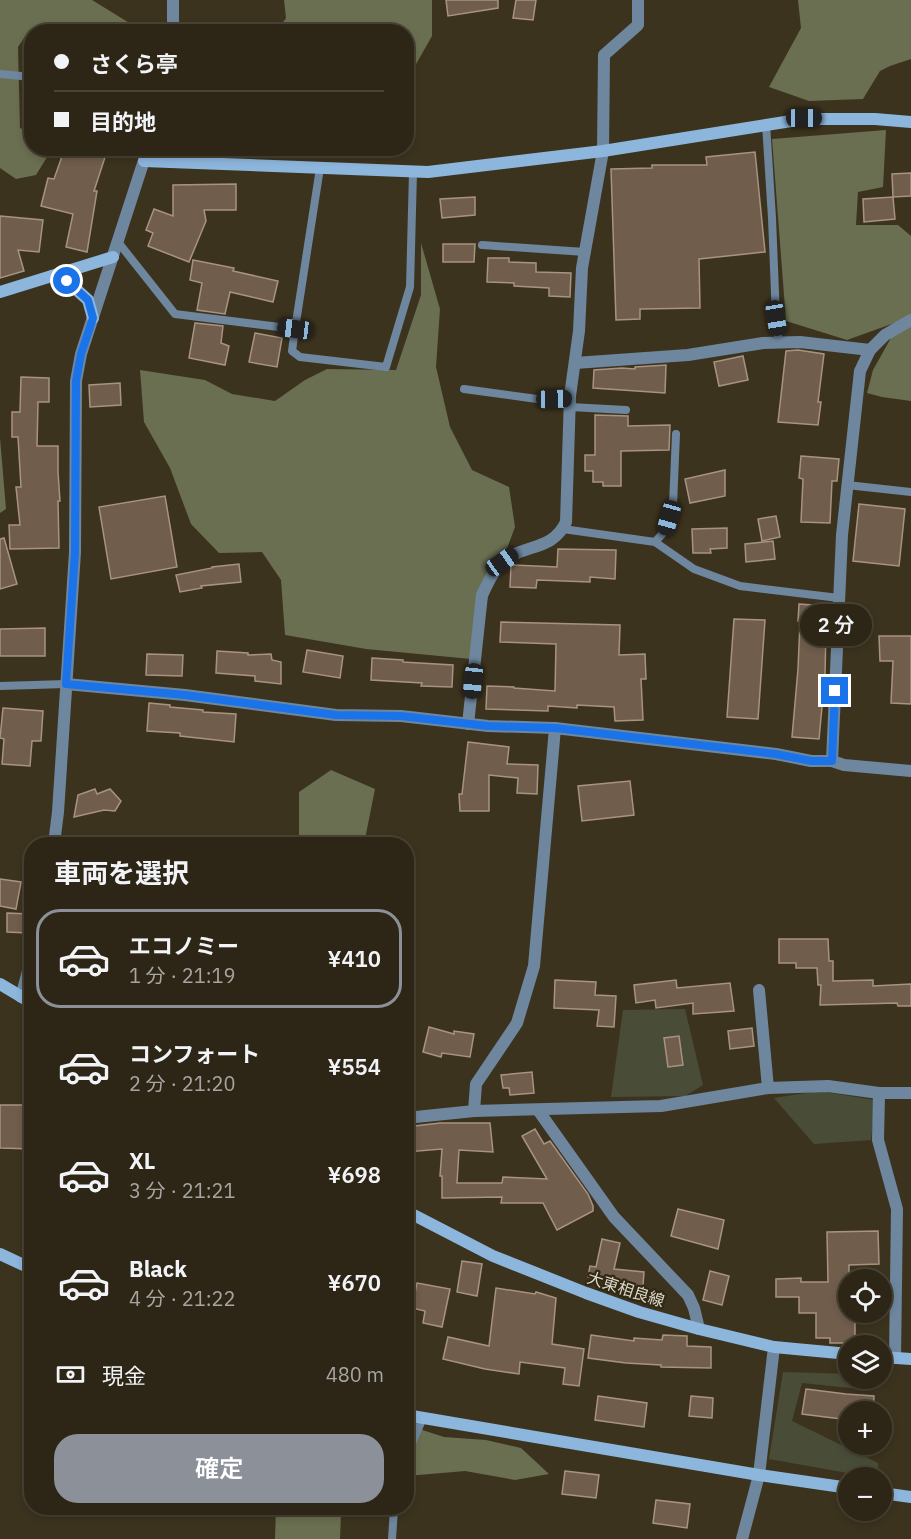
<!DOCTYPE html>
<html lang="ja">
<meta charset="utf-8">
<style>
body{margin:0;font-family:"IBM Plex Sans","Noto Sans JP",sans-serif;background:#352e1f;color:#f1f3f6;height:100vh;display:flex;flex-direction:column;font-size:22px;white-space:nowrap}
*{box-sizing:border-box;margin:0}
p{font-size:20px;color:#a7a5a1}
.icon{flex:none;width:33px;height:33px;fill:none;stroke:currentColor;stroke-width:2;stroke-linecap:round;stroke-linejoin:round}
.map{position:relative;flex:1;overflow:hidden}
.details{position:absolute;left:24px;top:837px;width:390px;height:678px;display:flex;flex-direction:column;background:#2d2616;border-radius:24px;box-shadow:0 3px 9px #0003,0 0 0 2px #484335}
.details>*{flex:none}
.banner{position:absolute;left:24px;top:24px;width:390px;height:132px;border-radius:24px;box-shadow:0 3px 9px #0003,0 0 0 2px #484335;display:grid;align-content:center;height:132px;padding:0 30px;background:#2d2616}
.buttons{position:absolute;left:838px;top:1269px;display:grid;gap:12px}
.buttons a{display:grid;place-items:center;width:54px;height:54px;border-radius:50%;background:#2d2616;box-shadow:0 3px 9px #0003,0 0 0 2px #484335;font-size:30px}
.end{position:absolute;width:27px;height:27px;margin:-14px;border:8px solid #1a73e8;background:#fff;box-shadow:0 0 0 3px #fff}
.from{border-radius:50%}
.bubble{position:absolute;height:42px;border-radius:21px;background:#2d2616;box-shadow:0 3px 9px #0003,0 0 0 2px #484335;font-size:20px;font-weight:600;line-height:42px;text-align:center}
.car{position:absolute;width:18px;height:36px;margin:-18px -9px;border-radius:8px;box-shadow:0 0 4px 2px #0007;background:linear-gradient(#222 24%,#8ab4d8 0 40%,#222 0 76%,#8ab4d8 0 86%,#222 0)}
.banner b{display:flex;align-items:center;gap:21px;height:57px;font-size:22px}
.banner b+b{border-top:2px solid #484335}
.banner i{width:15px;height:15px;background:#f1f3f6}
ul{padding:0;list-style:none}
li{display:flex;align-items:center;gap:18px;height:99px;margin:0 12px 9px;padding:0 18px;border:3px solid transparent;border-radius:24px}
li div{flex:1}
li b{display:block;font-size:22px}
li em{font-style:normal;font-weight:600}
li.active{border-color:#8c9099}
li>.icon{width:54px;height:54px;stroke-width:1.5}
h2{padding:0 30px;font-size:27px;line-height:72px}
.pay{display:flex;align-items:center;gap:15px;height:66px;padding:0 30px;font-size:22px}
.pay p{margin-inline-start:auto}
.cta{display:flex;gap:12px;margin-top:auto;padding:12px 30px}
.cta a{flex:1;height:69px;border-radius:24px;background:#8c9099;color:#fff;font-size:24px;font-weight:600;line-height:69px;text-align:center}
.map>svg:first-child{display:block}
.green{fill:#494d38}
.forest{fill:#6a6f51}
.building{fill:#705d4c;stroke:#a89382;stroke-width:1.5}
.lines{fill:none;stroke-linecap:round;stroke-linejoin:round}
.lane{stroke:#6e879f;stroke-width:8}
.street{stroke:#6e879f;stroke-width:12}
.secondary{stroke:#8db6dd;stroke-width:12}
.route{stroke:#1a73e8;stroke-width:8}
.labels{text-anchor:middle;stroke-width:4.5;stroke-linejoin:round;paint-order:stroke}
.street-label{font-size:16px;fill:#ddd8cb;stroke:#322915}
</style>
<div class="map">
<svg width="911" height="1539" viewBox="0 0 911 1539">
<rect width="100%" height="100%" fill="#3c331e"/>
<!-- green -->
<g class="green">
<polygon points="685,1009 703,1085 685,1096 611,1097 623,1010"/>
<polygon points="819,1091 875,1100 871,1140 814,1144 774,1098"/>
<polygon points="783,1372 849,1374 849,1378 872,1379 870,1390 802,1383 792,1421 878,1463 879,1477 870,1477 769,1459"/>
</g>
<!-- forest -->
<g class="forest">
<polygon points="0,0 92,0 131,24 119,31 28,32 18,47 20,128 31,133 32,148 52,149 36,175 16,179 0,168"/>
<polygon points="284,0 432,0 432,36 407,80 410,149 385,149 406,148 406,32 277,31 286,18"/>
<polygon points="798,0 911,0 911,59 890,66 880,71 863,99 809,101 769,87 801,28"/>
<polygon points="886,130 883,187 858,192 856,225 898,225 911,236 911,317 847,340 786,321 772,139"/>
<polygon points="421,243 440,309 436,367 450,427 472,470 509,487 515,527 502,562 480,617 471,659 366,649 285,635 281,580 262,552 219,553 191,524 170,468 144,422 140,370 205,380 232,394 275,401 305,380 327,369 396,370 421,295"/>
<polygon points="911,324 911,401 882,397 867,393 873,370 896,329"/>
<polygon points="0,438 6,509 0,513"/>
<polygon points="331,770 375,789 364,844 298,844 299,840 299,792"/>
<polygon points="407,1425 444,1437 486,1440 521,1448 549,1474 515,1480 465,1471 407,1476"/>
<polygon points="276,1508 336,1508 341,1514 340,1539 275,1539"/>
</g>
<!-- building -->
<g class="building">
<polygon points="446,0 498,0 498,8 448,16"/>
<polygon points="516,0 536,0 533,20 513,18"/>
<polygon points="65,148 108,148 94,191 97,191 87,252 66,247 73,214 41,206 48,178 54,179"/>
<polygon points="755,152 765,252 699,259 700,308 640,309 640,319 616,320 611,169 652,168 652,165 707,165 706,157"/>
<polygon points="911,173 911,196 893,197 892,174"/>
<polygon points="236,184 236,210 204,210 206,221 189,262 148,246 153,233 146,230 154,209 173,216 173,185"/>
<polygon points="475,197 475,215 442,218 440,199"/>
<polygon points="893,197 895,219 864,222 863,199"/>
<polygon points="0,216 43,220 39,252 18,250 24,271 0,278"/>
<polygon points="443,244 475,244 474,262 443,262"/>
<polygon points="488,258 509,258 509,262 536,263 536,272 571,273 570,297 549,296 549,288 514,286 514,283 487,282"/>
<polygon points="193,260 234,268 233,271 278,281 273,302 230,292 225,314 197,310 202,283 190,280"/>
<polygon points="195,323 223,326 221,343 229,346 225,365 189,358"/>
<polygon points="255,333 282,338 277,367 249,362"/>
<polygon points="798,350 824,354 818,402 821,402 818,425 778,422 786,351"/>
<polygon points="743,356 748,380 719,386 714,362"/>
<polygon points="666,365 665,393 593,388 594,370 622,368 635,369 635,367"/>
<polygon points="21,377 49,378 49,402 38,402 37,446 58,446 58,472 60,501 58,501 59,548 10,549 9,525 20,525 16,487 21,487 18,437 12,437 12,412 20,412"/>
<polygon points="120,383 121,405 90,407 89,385"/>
<polygon points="595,415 628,416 628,426 670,425 669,450 621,451 621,486 603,486 603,482 593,482 593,471 585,471 585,455 595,455"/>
<polygon points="801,456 839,459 837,481 832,481 830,523 801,522 803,479 799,478"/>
<polygon points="725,470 725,496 690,503 685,479"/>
<polygon points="165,496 177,567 111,579 99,507"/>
<polygon points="859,504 905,509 899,566 853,561"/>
<polygon points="776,516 780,537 762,541 758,519"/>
<polygon points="727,528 727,548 710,549 711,553 693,553 692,529"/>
<polygon points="4,538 17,584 0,589 0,539"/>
<polygon points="773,541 775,559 746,562 745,544"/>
<polygon points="558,549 616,550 615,579 590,577 590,582 537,580 536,588 510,587 511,566 513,565 557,567"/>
<polygon points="239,564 241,582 201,586 202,588 180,592 176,575 212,568 212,567"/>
<polygon points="799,604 826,606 824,628 826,628 825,675 819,739 792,737 798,669 800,622 798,621"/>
<polygon points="734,619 765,620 758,719 727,717"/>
<polygon points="501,622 620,625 619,655 645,654 646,679 641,679 643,720 615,721 614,707 577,705 577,708 548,706 548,711 486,709 487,686 514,687 514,688 555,691 556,644 500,642"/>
<polygon points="45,628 45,656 0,656 0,629"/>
<polygon points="879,636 911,636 911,704 891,703 893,661 880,661"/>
<polygon points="307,650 343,656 340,678 303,672"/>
<polygon points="217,651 248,653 248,655 271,654 272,660 281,662 281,684 255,681 255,676 216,673"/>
<polygon points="147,654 183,655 182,676 146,675"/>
<polygon points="372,658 403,660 403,662 453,665 452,687 421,686 422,683 371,680"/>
<polygon points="149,703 170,705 170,707 203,710 203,712 236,714 234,742 180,736 180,733 147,731"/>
<polygon points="3,708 43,711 41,741 32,741 30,766 2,764 4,739 0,738"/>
<polygon points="468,742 509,747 507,764 538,765 537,794 517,793 518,778 489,775 489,811 460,811 459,794 462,794"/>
<polygon points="630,781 634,815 582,821 578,786"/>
<polygon points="95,789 97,794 110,789 121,801 115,811 104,810 74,817 78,795"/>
<polygon points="0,879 21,882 16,909 0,906"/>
<polygon points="7,913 29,914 28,933 7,932"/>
<polygon points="779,939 828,939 829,961 833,961 833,981 873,980 873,986 911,984 911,1006 898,1006 897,1003 820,1005 821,985 818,985 817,968 796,968 796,963 779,963"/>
<polygon points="555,980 596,982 595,995 616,996 614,1027 597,1026 599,1010 554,1008"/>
<polygon points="676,980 677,988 730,983 734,1011 693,1014 693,1003 656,1008 655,1000 636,1003 634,985"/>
<polygon points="429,1027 454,1034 454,1031 474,1034 470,1057 442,1053 441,1057 423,1052"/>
<polygon points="752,1028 754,1046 730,1049 728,1031"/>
<polygon points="679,1036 683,1065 668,1067 664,1038"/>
<polygon points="532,1072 534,1093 510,1095 509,1088 503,1088 501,1075"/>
<polygon points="0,1105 32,1105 32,1149 0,1148"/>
<polygon points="440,1123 490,1123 493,1152 459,1150 457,1183 502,1183 503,1177 547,1179 522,1136 535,1129 544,1144 550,1141 588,1194 593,1206 593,1211 557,1230 543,1203 501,1203 502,1197 442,1198 442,1176 440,1176 442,1149 406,1152 406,1127"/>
<polygon points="678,1209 724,1220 718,1249 671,1236"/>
<polygon points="878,1231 879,1264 849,1265 849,1312 855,1312 855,1343 830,1343 830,1338 816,1338 816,1313 799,1313 799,1297 776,1297 776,1279 801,1278 801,1282 828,1282 827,1232"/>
<polygon points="602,1239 620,1243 614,1269 644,1272 642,1297 621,1295 622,1283 588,1277 590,1266 596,1267"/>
<polygon points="462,1261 482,1264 477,1296 457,1292"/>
<polygon points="710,1271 729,1276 722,1305 703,1300"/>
<polygon points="417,1283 450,1289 442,1327 423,1323 425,1311 412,1308"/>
<polygon points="496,1288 535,1294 536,1292 556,1298 552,1344 584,1349 579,1386 563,1384 565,1368 520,1362 519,1374 485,1369 443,1359 448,1337 489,1346"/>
<polygon points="591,1335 634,1341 634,1338 662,1340 663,1335 687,1336 687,1346 711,1347 711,1368 661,1367 661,1365 626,1363 588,1358"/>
<polygon points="806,1389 846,1394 874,1396 873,1412 849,1412 849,1420 802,1414"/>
<polygon points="598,1396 647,1403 644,1427 595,1420"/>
<polygon points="691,1396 713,1398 712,1418 689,1416"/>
<polygon points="565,1471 599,1475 596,1498 562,1494"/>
<polygon points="656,1500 690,1504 687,1528 653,1523"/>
</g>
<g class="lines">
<!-- lane -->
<g class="lane">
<polyline points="0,74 32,77"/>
<polyline points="766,124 772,218 776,318 779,343"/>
<polyline points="118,242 175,314 295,329 292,351 300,357 386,367 410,287 413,172"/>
<polyline points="482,245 585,252"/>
<polyline points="295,329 320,168"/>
<polyline points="464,389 537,399 570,398"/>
<polyline points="570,407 626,410"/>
<polyline points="847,485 911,492"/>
<polyline points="563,529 655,542 694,569 740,586 839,598"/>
<polyline points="655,542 666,530 673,505 676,434"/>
<polyline points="0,686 66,684"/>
<polyline points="406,1457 423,1418"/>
<polyline points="392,1539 394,1508"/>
</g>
<!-- street -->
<g class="street">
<polyline points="173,32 173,0"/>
<polyline points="575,363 688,355 763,343 800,342 870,350"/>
<polyline points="66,684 185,695 336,715 401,716 488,726 555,728 776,754 811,761 832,761 844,765 911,771"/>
<path d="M468 724 482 595C488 583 493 571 503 562 524 543 552 552 566 522L570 396 579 331 582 268 603 151 604 55 638 25V0"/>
<polyline points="832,761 842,535 860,371 870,350 885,335 911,320"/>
<polyline points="54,844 58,812 75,552 76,381 81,354 148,148"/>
<polyline points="759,990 768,1088"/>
<polyline points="21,997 32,956"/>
<polyline points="879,1093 878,1140 897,1209 895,1358"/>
<polyline points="538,1110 614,1217 688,1295 694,1308 699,1329"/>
<polyline points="474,1111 476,1084 517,1023 534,966 555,728"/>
<polyline points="406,1118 474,1111 661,1106 768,1088 828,1086 879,1093 911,1093"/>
<polyline points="742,1539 759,1475 774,1347"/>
</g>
<!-- secondary -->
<g class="secondary">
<polyline points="144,161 428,172 603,151 804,119 875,119 911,122"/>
<polyline points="52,276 67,281 88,300 93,318"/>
<polyline points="0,292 113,257"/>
<polyline points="0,984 32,1003"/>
<polyline points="406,1211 493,1256 586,1293 639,1312 699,1329 774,1347 849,1354"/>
<polyline points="0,1254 32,1269"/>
<polyline points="882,1357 911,1359"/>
<polyline points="406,1415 759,1475 849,1488"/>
<polyline points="882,1493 911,1497"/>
</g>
</g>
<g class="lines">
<!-- route -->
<polyline class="route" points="67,281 88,300 93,318 81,354 76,381 75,552 66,684 185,695 336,715 401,716 488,726 555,728 776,754 811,761 832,761 835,691"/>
</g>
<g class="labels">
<!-- street labels -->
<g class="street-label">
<text transform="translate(626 1289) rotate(18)" y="6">大東相良線</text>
</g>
</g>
</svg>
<div class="buttons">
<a><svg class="icon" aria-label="locate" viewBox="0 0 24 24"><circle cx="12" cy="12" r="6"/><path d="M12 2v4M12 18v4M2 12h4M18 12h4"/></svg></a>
<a><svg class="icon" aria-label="layers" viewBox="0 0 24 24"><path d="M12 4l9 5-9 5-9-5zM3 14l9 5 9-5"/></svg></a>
<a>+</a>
<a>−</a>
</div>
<i class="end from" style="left:67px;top:281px"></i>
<i class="end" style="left:835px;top:691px"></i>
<div class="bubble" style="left:800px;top:604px;width:72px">2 分</div>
<i class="car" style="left:804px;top:118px;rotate:90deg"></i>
<i class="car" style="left:776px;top:318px;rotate:171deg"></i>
<i class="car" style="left:295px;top:329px;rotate:277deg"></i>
<i class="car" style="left:554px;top:399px;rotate:89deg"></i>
<i class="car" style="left:669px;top:518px;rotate:196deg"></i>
<i class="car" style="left:502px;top:562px;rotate:55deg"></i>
<i class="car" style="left:473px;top:681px;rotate:186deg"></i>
<div class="banner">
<b><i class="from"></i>さくら亭</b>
<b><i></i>目的地</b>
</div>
<section class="details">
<h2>車両を選択</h2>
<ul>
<li class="active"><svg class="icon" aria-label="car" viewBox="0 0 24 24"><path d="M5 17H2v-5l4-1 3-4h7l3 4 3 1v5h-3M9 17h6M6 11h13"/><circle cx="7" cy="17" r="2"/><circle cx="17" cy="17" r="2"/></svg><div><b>エコノミー</b><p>1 分 · 21:19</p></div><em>¥410</em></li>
<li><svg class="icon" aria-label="car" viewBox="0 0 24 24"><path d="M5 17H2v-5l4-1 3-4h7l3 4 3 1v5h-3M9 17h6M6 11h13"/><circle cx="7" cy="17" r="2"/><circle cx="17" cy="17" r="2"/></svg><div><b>コンフォート</b><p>2 分 · 21:20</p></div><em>¥554</em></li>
<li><svg class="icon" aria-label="car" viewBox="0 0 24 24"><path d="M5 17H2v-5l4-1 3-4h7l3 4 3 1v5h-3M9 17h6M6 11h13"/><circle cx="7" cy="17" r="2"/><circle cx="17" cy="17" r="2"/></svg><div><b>XL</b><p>3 分 · 21:21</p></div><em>¥698</em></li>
<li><svg class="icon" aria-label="car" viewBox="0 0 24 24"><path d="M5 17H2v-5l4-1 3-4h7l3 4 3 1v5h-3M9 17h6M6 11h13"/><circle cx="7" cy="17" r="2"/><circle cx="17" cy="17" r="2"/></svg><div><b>Black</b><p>4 分 · 21:22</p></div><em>¥670</em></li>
</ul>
<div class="pay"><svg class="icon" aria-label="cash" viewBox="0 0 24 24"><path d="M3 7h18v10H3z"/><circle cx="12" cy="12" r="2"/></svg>現金<p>480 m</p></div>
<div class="cta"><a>確定</a></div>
</section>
</div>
